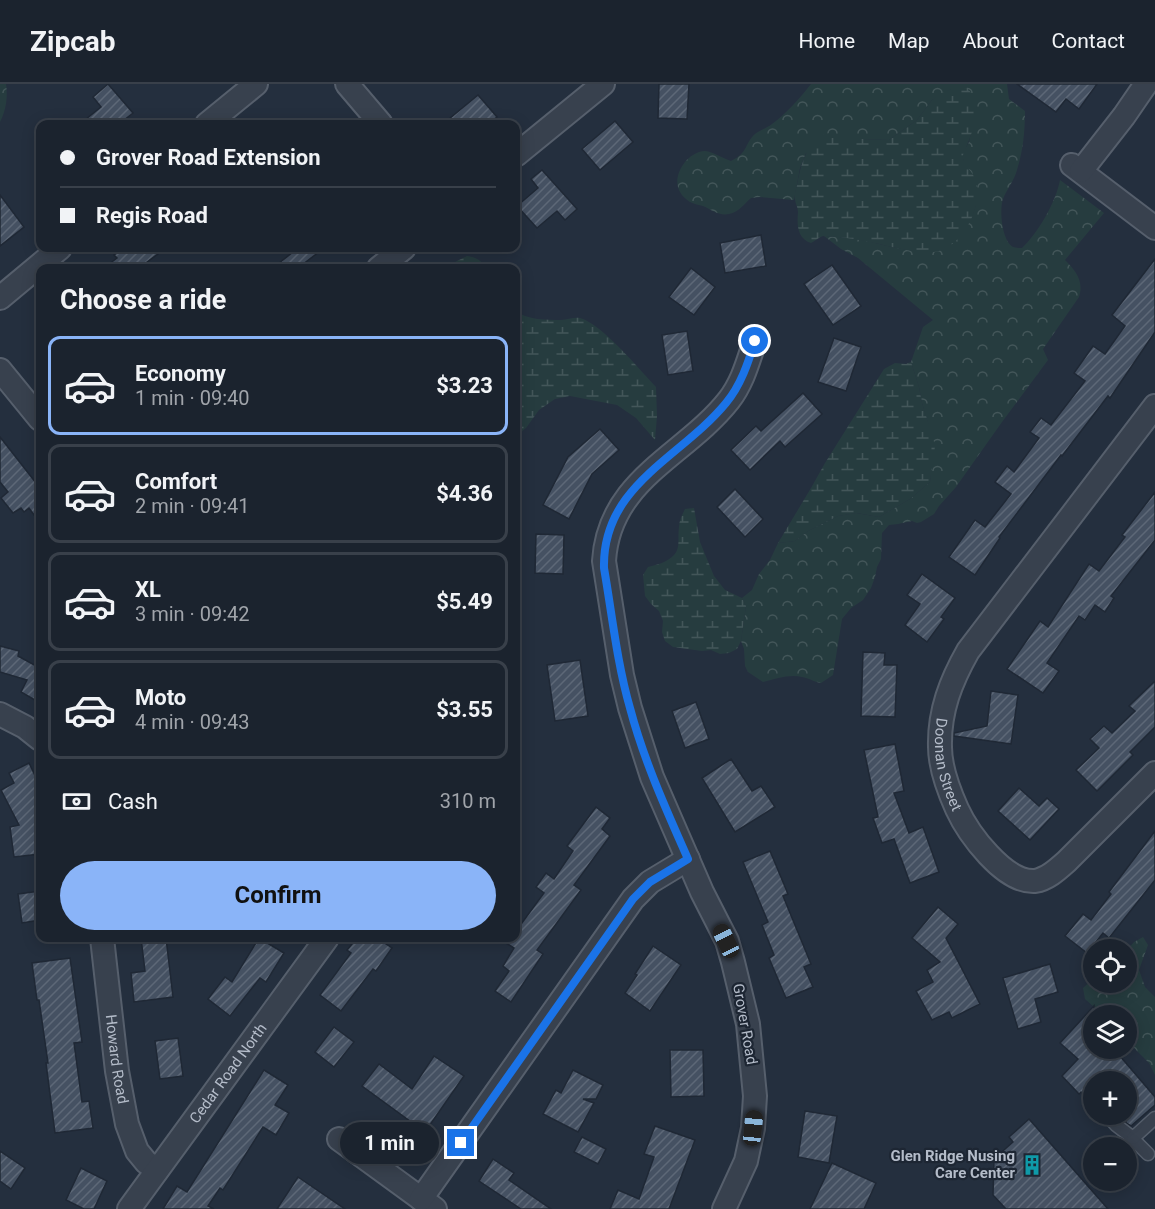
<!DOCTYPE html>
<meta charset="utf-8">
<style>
body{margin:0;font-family:Roboto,sans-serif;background:#242b36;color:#f1f3f6;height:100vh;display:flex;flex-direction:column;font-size:22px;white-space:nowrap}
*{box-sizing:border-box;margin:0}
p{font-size:20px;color:#a0a4aa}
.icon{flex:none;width:33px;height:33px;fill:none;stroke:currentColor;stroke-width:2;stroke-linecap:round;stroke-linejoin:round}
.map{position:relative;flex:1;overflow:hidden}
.drawer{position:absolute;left:36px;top:180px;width:484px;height:678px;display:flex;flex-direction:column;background:#1b232e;border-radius:12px;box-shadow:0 3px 15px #0003,0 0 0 2px #39404a}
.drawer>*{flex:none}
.banner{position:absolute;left:36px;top:36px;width:484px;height:132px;border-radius:12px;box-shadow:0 3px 15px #0003,0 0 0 2px #39404a;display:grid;align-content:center;height:132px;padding:0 24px;background:#1b232e}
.controls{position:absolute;left:1083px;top:855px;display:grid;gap:12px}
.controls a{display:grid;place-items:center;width:54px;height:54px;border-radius:50%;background:#1b232e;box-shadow:0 3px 15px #0003,0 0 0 2px #39404a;font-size:30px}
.end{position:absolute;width:27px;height:27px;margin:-14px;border:8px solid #1a73e8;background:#fff;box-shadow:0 0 0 3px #fff}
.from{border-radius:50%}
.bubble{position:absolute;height:42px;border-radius:21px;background:#1b232e;box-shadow:0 3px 15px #0003,0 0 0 2px #39404a;font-size:20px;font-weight:700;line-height:42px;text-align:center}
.car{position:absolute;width:18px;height:36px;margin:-18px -9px;border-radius:8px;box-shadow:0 0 4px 2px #0007;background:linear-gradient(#222 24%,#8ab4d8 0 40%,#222 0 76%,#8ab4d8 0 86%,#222 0)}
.banner b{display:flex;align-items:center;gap:21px;height:57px;font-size:22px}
.banner b+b{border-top:2px solid #39404a}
.banner i{width:15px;height:15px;background:#f1f3f6}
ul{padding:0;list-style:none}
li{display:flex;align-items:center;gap:18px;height:99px;margin:0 12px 9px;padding:0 12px;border:3px solid #39404a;border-radius:12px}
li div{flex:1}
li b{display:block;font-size:22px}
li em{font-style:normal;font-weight:700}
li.active{border-color:#8ab4f8}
li>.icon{width:54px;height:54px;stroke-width:1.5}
h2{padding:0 24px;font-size:27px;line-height:72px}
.pay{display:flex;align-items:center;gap:15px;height:66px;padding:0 24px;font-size:22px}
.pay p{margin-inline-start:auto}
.action{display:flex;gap:12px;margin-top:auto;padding:12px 24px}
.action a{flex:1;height:69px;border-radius:36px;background:#8ab4f8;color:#111;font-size:24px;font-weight:700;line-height:69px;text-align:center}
header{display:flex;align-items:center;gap:36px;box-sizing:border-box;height:84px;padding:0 30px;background:#1b232e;border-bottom:2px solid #39404a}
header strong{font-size:28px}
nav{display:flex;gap:33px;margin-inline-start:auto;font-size:21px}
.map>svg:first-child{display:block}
.forest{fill:url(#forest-crowns)}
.wetland{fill:url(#wetland-marsh)}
.building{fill:url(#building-hatch);stroke:#1f2835;stroke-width:1.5}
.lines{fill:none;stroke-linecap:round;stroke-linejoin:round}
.lane-casing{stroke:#565f6c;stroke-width:15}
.street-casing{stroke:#565f6c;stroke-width:26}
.lane{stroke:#38414e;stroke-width:12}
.street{stroke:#38414e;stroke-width:22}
.route{stroke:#1a73e8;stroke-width:8}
.labels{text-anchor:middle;stroke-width:4.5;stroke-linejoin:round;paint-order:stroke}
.street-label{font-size:15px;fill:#b4bcc9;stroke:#1d2633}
.poi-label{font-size:15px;font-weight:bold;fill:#b4bcc9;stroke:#1d2633;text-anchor:end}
</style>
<header>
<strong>Zipcab</strong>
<nav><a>Home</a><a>Map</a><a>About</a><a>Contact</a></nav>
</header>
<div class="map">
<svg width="1155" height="1125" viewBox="0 0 1155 1125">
<defs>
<pattern id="forest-crowns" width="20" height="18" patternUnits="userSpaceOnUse" patternTransform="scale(1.5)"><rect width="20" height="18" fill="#263c3f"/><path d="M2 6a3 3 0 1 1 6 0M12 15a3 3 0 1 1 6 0" fill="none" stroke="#435659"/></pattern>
<pattern id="wetland-marsh" width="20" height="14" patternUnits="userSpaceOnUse" patternTransform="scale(1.5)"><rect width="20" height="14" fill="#263c3f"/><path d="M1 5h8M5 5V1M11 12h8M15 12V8" fill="none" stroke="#435659"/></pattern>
<pattern id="building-hatch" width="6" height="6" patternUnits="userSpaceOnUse" patternTransform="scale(1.5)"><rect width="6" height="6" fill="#455162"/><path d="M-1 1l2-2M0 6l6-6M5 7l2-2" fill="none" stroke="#5d6877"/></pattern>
</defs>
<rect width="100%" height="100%" fill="#242f3e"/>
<!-- forest -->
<g class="forest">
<path d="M0 0H6C8 13 6 26 0 38Z"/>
<path d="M811 0H1007L1009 15 1025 27C1025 47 1023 67 1017 86 1014 97 1007 105 1003 115 999 126 1002 157 1013 163 1016 164 1019 164 1022 164 1038 149 1056 118 1060 96L1104 129 1065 176C1076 187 1084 197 1079 213L1043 265 1048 276 1002 338 956 403 939 422 934 430 921 438 917 439 912 437 898 440 889 441 882 449 881 475 877 483 875 493 871 504 863 516 851 524 842 535 833 591 821 599C814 598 809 594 802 593 789 590 776 595 763 598L748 588 745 582 744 565 741 557 746 522 742 514 752 506 759 490 770 476 778 459 795 457 808 447 838 432 856 429 879 433 910 415 930 398 932 378 928 339 922 319 919 303 911 278 923 243 933 236 858 174 841 165 824 152C835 153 846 153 856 155 892 161 942 184 965 144 970 136 975 128 976 119 977 105 964 84 962 70L969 58 977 23 951 5 932 16 917 36 889 56 861 55 806 69 800 84 794 116 760 113 751 114C744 120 739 128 729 130 719 132 712 126 703 122 699 121 694 120 690 118 674 108 674 92 685 78 689 73 697 67 705 67 713 68 722 74 731 77 749 68 744 60 755 50 760 46 767 44 772 40 785 31 801 13 811 0Z"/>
<polygon points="1143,853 1148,861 1139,886 1145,903 1155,913 1155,991 1149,979 1127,957 1126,932 1103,931 1085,915 1083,904 1093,895 1094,898 1126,898 1127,866 1134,858"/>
</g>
<!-- wetland -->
<g class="wetland">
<path d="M967 4C972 9 977 17 977 24 977 36 969 58 964 68 959 78 973 87 976 96 983 121 965 157 942 166 925 173 891 162 874 159 861 156 850 154 837 153 833 153 827 152 823 152 819 153 815 157 811 159 797 154 797 141 798 128 798 123 795 119 795 115 794 110 796 105 797 101 800 83 805 68 816 53L830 49 861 55 889 56 917 36 932 16 942 9 951 5Z"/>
<path d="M467 172C476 173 481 176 486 184H447L453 179Z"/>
<path d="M516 227C527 236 547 236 561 236 568 236 573 233 580 234 602 240 639 285 656 303L657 332 655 356 636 334 617 321 570 312 555 315 539 326 526 344 520 349H516Z"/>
<polygon points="911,278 919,303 922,319 933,354 935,362 930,398 910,415 879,433 857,429 838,432 808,447 795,457 778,459 811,404 825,379 884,285 895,279 906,280"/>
<path d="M694 424 700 458 714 492 725 506 742 514 746 522 741 557 737 565 729 569 720 570 711 566 702 567 673 563 665 557 662 548 663 537 659 527 651 520 645 512 643 491 648 483C654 481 661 480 666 477 683 468 677 458 679 443 679 437 682 431 685 425Z"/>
</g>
<!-- building -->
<g class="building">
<polygon points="108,0 133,29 119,40 80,40 101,23 93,13"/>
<polygon points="659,0 689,0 687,35 658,34"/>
<polygon points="1017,0 1097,0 1079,25 1066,15 1056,28"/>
<polygon points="478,11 497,33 488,40 443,40"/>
<polygon points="615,37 633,58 600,86 582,65"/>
<polygon points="542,86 577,125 565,136 557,127 537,144 517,122 538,104 531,95"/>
<polygon points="0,111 24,143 0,162"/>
<polygon points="761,151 766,182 725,189 720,159"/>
<polygon points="124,164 166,164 139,184 104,184 117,174 114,171"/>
<polygon points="298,164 324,164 298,184 273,184"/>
<polygon points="1155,175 1155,248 1110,314 1108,312 1062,372 1061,371 999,453 1000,454 975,491 949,473 975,436 985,443 1011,410 995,398 1007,382 1014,388 1039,354 1030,348 1041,334 1051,341 1085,297 1074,289 1093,262 1105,270 1125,242 1112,231"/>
<polygon points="832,181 861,222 833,241 804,200"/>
<polygon points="691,184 715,203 694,231 669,213"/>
<polygon points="687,247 693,287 668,291 662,251"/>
<polygon points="834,254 861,263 846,307 818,298"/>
<polygon points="803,309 822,330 785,363 780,357 750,386 731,366 756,342 761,347"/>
<polygon points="600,345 619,366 592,390 569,435 543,421 568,373"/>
<polygon points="0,353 40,404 40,439 29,424 24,428 21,424 13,429 1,414 8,408 0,398"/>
<polygon points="735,405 763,435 745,453 717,423"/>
<polygon points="1155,408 1155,456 1111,512 1114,514 1105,528 1095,521 1085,536 1079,532 1047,579 1059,587 1043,609 1007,585 1040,537 1048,543 1089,480 1099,487 1125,453 1122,451"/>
<polygon points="536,450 564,451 563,490 535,489"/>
<polygon points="922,490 955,514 941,533 944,535 927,558 905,541 920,520 907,511"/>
<polygon points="0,562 19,567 18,572 36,582 40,573 40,619 21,608 27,596 0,588"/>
<polygon points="863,568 885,569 884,581 897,581 895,633 861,632"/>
<polygon points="580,576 588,632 555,637 547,581"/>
<polygon points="1155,597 1155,643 1130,668 1133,671 1097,707 1076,686 1099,664 1090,655 1104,642 1112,649 1135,627 1129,622"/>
<polygon points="991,607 1018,611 1011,660 954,652 954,649 987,642"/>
<polygon points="696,618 709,655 685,664 672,627"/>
<polygon points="895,660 904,707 894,709 909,749 923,743 939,788 910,799 894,755 882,759 873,734 878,733 864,666"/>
<polygon points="731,675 752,707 761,702 775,723 735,748 702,694"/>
<polygon points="29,679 40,702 40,770 14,773 10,743 19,741 1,706 14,699 9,689"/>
<polygon points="1019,704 1039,722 1047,714 1059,725 1030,756 998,727"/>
<polygon points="596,723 610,734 602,745 610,752 574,801 581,806 537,866 543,870 511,918 495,907 509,887 503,882 514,864 498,854 516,854 516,847 544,809 536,803 546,789 554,795 573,767 567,762"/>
<polygon points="1155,747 1155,796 1109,854 1103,849 1087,869 1065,852 1083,830 1091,836 1111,810 1109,808"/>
<polygon points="770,767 788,810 783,812 811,880 804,883 813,903 786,914 769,874 774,871 762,841 768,838 743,778"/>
<polygon points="40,807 40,836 22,839 18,810"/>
<polygon points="938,823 958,840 946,854 980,920 952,934 949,928 932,936 916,907 933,898 927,886 940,878 912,854"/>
<polygon points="141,854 166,854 173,913 134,918 131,889 145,887"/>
<polygon points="259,854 284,869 266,898 260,894 230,932 208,915 225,893 232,898"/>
<polygon points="357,854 377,854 392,864 376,887 373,885 341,927 320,911 351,869 347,866"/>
<polygon points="653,862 681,881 650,927 625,909 637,891 635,890"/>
<polygon points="70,874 82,958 74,959 82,1018 89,1017 93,1044 55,1049 46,979 48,979 39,916 37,916 32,879"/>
<polygon points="1050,880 1058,908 1035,915 1041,938 1018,945 1003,894"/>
<polygon points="1094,922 1094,964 1113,964 1155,1013 1155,1021 1131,1042 1126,1039 1126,998 1094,997 1094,1023 1081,1008 1079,1010 1062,992 1078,975 1060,959"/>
<polygon points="334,943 354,958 334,983 315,968"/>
<polygon points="178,954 183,992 160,995 155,957"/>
<polygon points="670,966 703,966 704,1012 671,1013"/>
<polygon points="434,972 464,992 425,1048 362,1002 379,980 412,1005"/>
<polygon points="264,986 288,1001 275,1021 289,1029 276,1051 263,1043 223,1106 220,1104 208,1122 214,1125 163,1125 177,1102 187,1108"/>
<polygon points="573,986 603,1001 596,1015 583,1015 594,1019 578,1048 543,1030 556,1006 561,1009"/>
<polygon points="805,1027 837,1032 829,1079 798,1073"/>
<polygon points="1029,1035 1108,1125 1006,1125 993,1111 994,1075 1013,1058 1009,1053"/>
<polygon points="655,1042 695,1056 669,1125 610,1125 618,1106 639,1115 654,1073 644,1070"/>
<polygon points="582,1053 606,1065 598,1080 574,1068"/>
<polygon points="0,1067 25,1084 11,1105 0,1097"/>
<polygon points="493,1075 514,1089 509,1096 551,1125 521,1125 479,1097"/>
<polygon points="832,1079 876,1099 864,1125 810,1125"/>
<polygon points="81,1084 107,1097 94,1125 84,1125 66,1116"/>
<polygon points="298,1093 345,1125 277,1125"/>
</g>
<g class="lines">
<!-- lane casing -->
<g class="lane-casing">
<g id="lane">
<polyline points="1106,1030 1116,1041 1129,1051 1148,1070"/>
<polyline points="1133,1054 1155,1034"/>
</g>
</g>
<!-- street casing -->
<g class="street-casing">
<g id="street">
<polyline points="347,0 381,40"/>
<polyline points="207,40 256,0"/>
<polyline points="516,71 603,0"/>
<polyline points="1072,81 1155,144"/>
<polyline points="1081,87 1124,32 1146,0"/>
<polyline points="379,184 404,164"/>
<polyline points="0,214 60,164"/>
<polyline points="0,286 40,335"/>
<path id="s1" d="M1155 322 968 567C951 597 939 627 940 663 940 684 948 705 957 725 968 749 1004 799 1035 797 1047 795 1057 786 1066 778L1155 689"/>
<polyline points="0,630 25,643 40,655"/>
<path id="s2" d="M102 854 117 987 127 1040 137 1067 146 1078 157 1086"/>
<polyline points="339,1055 435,1125"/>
<polyline points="421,1115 633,815 650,798 688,775"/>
<path id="s3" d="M129 1125 327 854"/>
<path d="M724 1125 746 1077 753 1044 755 1012 748 940 733 878 727 857 702 808 652 693 630 624 622 591 604 477C609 395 685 372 729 316 743 298 748 277 755 257"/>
</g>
</g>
<!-- lane -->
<use href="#lane" class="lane"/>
<!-- street -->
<use href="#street" class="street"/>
</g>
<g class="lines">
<!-- route -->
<path class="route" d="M461 1059 633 815 650 798 688 775C666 725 644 677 630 624 617 579 612 530 604 484 602 401 681 374 726 319 741 301 748 279 755 257"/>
</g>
<!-- icons -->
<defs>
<g id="building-bare" transform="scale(1.62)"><path d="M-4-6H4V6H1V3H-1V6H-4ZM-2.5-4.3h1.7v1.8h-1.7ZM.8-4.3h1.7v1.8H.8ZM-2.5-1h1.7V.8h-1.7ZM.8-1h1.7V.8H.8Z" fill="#0f9aa8" stroke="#1d2633" stroke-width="2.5" paint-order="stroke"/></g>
</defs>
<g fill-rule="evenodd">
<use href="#building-bare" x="1032" y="1081"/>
</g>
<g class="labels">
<!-- street labels -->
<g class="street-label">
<text dy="5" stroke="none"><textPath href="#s1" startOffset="428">Doonan Street</textPath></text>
<text transform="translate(745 940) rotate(80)" y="5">Grover Road</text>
<text dy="5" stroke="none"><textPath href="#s2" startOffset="122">Howard Road</textPath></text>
<text dy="5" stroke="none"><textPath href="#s3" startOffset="168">Cedar Road North</textPath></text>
</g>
<!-- poi labels -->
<g class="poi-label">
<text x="1015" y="1077">Glen Ridge Nusing<tspan x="1015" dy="17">Care Center</tspan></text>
</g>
</g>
</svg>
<div class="controls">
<a><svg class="icon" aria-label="locate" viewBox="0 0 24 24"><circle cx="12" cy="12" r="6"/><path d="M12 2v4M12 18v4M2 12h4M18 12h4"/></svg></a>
<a><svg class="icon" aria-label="layers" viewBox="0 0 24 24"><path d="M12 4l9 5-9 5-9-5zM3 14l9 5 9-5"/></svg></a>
<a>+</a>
<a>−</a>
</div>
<i class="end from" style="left:755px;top:257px"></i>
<i class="end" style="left:461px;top:1059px"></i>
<div class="bubble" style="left:340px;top:1038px;width:99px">1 min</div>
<i class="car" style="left:726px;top:857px;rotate:334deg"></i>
<i class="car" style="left:753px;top:1044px;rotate:6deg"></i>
<div class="banner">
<b><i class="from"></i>Grover Road Extension</b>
<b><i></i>Regis Road</b>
</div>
<section class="drawer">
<h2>Choose a ride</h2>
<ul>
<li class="active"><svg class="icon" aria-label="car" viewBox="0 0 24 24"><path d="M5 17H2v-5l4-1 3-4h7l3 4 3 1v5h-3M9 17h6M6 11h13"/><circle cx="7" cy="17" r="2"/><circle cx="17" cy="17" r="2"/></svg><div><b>Economy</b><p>1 min · 09:40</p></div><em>$3.23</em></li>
<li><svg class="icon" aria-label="car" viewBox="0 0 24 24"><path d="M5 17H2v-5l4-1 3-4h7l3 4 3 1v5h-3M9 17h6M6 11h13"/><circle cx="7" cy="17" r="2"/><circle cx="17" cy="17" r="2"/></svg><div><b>Comfort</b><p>2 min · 09:41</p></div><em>$4.36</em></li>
<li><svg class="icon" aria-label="car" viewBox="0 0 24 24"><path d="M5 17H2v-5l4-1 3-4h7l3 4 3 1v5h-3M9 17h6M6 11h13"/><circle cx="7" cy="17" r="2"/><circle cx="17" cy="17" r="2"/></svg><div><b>XL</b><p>3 min · 09:42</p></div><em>$5.49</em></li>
<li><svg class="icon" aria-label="car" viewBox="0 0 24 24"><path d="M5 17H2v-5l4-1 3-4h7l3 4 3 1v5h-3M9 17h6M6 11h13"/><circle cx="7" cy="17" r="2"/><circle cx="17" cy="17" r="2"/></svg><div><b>Moto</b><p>4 min · 09:43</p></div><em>$3.55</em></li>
</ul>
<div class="pay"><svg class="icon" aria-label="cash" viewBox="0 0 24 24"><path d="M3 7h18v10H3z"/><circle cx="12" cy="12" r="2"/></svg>Cash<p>310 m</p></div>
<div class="action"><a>Confirm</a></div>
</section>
</div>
